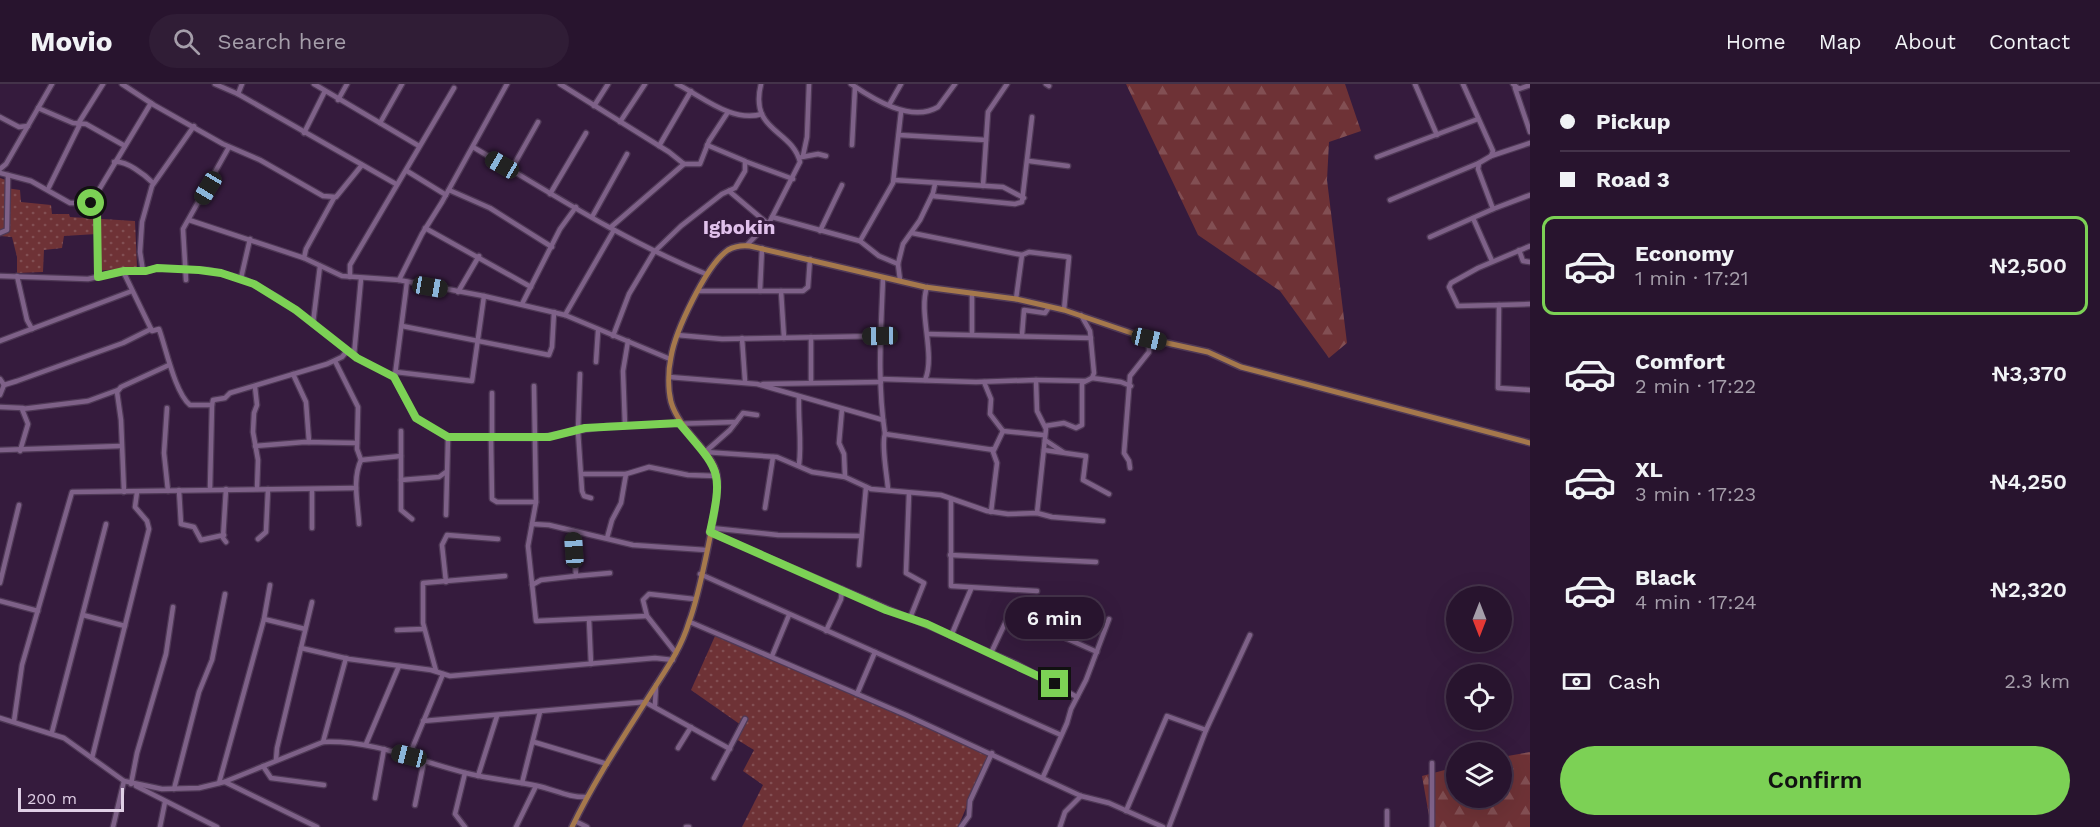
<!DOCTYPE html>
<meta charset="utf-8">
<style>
body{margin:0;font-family:"Work Sans",sans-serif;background:#301d36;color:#f1f3f6;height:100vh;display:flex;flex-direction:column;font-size:22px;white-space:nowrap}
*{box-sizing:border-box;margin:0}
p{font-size:20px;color:#a59eaa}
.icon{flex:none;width:33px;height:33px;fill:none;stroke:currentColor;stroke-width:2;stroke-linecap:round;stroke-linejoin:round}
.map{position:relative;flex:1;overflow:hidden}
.panel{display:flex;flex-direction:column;background:#28142e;width:570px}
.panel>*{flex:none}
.top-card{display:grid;align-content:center;height:132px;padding:0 30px;background:#28142e}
.needle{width:39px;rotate:180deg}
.fabs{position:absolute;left:1446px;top:502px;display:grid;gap:12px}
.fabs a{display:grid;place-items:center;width:66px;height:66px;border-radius:50%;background:#28142e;box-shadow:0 6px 24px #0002,0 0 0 2px #44334a;font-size:30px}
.scale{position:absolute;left:18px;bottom:15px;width:106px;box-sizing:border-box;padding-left:6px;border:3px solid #dfcfe5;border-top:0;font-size:16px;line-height:21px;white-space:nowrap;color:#dfcfe5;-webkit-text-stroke:4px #351b3d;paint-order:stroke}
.end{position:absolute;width:27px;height:27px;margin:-14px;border:8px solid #7cd155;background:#111;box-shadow:0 0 0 3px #111}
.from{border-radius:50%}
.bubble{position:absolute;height:42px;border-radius:21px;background:#28142e;box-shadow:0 6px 24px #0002,0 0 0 2px #44334a;font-size:20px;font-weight:600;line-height:42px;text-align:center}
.car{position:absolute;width:18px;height:36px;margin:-18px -9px;border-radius:8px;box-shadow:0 0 4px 2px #0007;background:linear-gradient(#222 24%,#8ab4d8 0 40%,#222 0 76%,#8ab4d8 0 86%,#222 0)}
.top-card b{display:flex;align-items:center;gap:21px;height:57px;font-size:22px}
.top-card b+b{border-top:2px solid #44334a}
.top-card i{width:15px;height:15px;background:#f1f3f6}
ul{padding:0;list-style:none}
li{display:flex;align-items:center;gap:18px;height:99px;margin:0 12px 9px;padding:0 18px;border:3px solid transparent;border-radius:12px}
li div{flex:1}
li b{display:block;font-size:22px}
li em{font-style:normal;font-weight:600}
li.on{border-color:#7cd155}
li>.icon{width:54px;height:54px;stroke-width:1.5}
.pay{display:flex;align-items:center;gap:15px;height:66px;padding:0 30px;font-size:22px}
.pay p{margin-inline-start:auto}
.primary-button{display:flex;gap:12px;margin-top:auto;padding:12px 30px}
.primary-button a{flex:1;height:69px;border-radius:36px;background:#7cd155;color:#111;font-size:24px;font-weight:600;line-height:69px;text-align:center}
header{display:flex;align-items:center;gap:36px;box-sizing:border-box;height:84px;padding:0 30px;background:#28142e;border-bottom:2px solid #44334a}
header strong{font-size:28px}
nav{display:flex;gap:33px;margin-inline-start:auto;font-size:21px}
.search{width:420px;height:54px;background:#301d36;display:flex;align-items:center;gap:15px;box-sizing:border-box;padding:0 21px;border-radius:33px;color:#a59eaa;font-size:22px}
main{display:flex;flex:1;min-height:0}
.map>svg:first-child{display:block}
.grass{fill:url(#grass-dots)}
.forest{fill:url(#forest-firs)}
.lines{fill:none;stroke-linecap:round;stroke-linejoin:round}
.minor-casing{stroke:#4f3956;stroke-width:7}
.major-casing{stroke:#4f3956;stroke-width:8}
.minor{stroke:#7e6188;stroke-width:4.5}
.major{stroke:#a5784c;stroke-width:5}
.route{stroke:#7cd155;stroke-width:8}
.labels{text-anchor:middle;stroke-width:6;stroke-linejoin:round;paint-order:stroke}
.quarter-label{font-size:20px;font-weight:bold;fill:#e1c1ec;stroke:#351b3d}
</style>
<header>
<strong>Movio</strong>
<div class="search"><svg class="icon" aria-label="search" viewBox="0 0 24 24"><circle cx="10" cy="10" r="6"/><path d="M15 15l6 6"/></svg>Search here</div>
<nav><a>Home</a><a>Map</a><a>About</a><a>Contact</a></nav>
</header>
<main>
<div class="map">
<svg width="1530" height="743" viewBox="0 0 1530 743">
<defs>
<pattern id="grass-dots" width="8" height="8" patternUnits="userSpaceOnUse" patternTransform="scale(1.5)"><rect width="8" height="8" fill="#6e3236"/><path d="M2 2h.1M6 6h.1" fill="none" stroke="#824f53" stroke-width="1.8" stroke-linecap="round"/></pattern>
<pattern id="forest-firs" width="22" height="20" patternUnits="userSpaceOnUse" patternTransform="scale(1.5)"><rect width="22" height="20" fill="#6e3236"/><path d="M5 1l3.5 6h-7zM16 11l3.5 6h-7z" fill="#824f53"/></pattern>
</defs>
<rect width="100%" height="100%" fill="#351b3d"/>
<!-- grass -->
<g class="grass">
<polygon points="0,94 6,96 6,104 20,106 21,118 51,121 52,130 69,130 70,133 135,137 137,183 98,187 97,150 64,152 62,164 44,166 43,188 17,189 17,173 12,153 0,152"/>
<polygon points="715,552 989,670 958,743 742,743 763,701 743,687 754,666 736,655 741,641 691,606"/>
</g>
<!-- forest -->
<g class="forest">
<polygon points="1126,0 1345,0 1361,47 1329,58 1327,96 1347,259 1329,274 1280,207 1198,151"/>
<polygon points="1530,668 1530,743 1431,743 1422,692 1456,683 1456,714 1502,714 1502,673"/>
</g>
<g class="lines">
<!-- minor casing -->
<g class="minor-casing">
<g id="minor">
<polyline points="122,0 154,21 223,60 260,76 323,112 336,113 362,81"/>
<polyline points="215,0 238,10 396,100"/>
<polyline points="314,0 419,62"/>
<polyline points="560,0 669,68 684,80 700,80 709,57 728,28"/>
<path d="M677 0C703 13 732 39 762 30"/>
<path d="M851 0C873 15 911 39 938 23L955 0"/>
<polyline points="1046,0 1049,2"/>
<polyline points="1415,0 1437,51"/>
<polyline points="1463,0 1493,67 1491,72 1479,79 1478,85 1493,125 1530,111"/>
<polyline points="1513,0 1519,5 1530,1"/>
<polyline points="1515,4 1530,48"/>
<polyline points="238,10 242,0"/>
<polyline points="338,16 347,0"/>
<polyline points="889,21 901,0"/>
<polyline points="594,22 608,0"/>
<polyline points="38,24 73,39 86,40 125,62"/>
<polyline points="0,33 19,43 28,42"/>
<polyline points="620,38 645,0"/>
<polyline points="380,39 402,0"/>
<polyline points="78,40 103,0"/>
<polyline points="304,49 325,7"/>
<polyline points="899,51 986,56"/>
<polyline points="852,61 855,3"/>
<polyline points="659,62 691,7"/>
<path d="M473 63C549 108 624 157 706 190"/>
<polyline points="803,72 807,53 809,0"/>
<polyline points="1491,72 1530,59"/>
<polyline points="802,73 818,70 826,72"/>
<polyline points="1377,73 1478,35"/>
<polyline points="1029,77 1068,82"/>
<path d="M114 78C126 76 145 91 153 99"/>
<polyline points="747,78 793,95"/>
<polyline points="0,85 6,80 52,0"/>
<polyline points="511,86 538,38"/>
<polyline points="407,87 446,111"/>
<polyline points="0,89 31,97 70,119 91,119 151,19"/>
<polyline points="894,96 1003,103 1024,114"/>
<polyline points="983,102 988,28 1007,0"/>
<polyline points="49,103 80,40"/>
<polyline points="449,106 490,124 552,163"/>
<polyline points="729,107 767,139"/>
<polyline points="550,110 586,49"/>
<polyline points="932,112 1015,120 1022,118 1032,33"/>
<polyline points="1390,116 1479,79"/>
<polyline points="91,119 97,127 98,193"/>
<polyline points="592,133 627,70"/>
<polyline points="772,133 860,157 879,172 898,180"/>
<polyline points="1473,134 1492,177"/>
<polyline points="189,136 304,174 342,192 399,196 484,212 565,231 670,275"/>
<polyline points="611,143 684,80"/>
<polyline points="425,144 531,203"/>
<polyline points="820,147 842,101"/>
<polyline points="0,149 7,146 8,91"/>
<polyline points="912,149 1022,171 1016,215"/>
<polyline points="1430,153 1493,125"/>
<polyline points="860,157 893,99 901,28"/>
<path d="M747 161 770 137 800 78C792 45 749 48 761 0"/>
<polyline points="1530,162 1478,184 1451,199 1449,203 1458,222 1499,221 1498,304 1530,306"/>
<polyline points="1519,166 1523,177 1530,178"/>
<polyline points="1022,171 1029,168 1069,173 1064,226"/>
<polyline points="304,174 306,165 334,114"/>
<path d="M123 187 152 247 159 245C166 264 175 309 190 321H212L213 316 225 314 230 309 327 280 342 273 347 267"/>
<polyline points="143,187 140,168 142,138 152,102 194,42"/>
<polyline points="0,192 88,195 124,187 146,187 157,184 208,186 244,195 279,214 357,274 394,293 415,334 448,353 536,354 607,342 736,338"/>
<polyline points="17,192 27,236 32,245"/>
<polyline points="350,193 350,181 454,4"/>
<polyline points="241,194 250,155"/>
<path d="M883 194C881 246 877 298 885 350L994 366 1003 347 1043 351"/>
<polyline points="186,196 183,145 229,63"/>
<polyline points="399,196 422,150 442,118 507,0"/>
<polyline points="900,196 898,180 903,160 920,136 933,109 935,100"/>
<polyline points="699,207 803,207 808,203 810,175"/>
<polyline points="760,207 762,164"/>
<polyline points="781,207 784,254"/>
<polyline points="458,208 479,172"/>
<polyline points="972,209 972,250"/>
<polyline points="522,220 560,145 576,123"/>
<polyline points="1499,221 1530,220"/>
<polyline points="565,231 614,146"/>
<polyline points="313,239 320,182"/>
<polyline points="402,242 549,271 552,263 554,228"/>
<polyline points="928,250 1091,254"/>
<polyline points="677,251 722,255 880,252"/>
<polyline points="1022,251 1024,226 1045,229 1049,223"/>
<polyline points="613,252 629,210 654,168 681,142 722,110 735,104 745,87 745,77 707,61"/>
<polyline points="742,254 745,297"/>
<polyline points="0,257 132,207"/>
<polyline points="354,271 361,195"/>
<path d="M335 277 358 323 357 365 361 376C352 395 358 420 359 440"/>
<polyline points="596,278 598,247"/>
<polyline points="396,288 472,297 484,212"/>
<polyline points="293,290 306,318 309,358"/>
<polyline points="580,290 578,347 582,407 584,412 591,414"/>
<polyline points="395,291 407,198"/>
<polyline points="669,293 757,300 883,336"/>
<polyline points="1092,294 1121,298 1131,302"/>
<polyline points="0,295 4,301 17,297 123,259 151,245"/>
<polyline points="881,295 976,298 1036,296 1037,327 1046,345 1037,429"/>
<path d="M925 296C936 271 918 229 927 203"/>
<polyline points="1036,296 1085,297"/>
<polyline points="811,298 811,253"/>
<polyline points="984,298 991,315 990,330 1003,347"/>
<polyline points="763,300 881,298"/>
<polyline points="534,302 536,418 528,462 536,537 647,532"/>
<polyline points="255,303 257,321 254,329 253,348 258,376 257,405"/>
<polyline points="492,309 492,353"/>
<polyline points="0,311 4,301"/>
<path d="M799 313C798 337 802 358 799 381"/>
<polyline points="0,323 23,324"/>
<polyline points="167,324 164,369 168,407"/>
<polyline points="842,325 839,359 844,370 845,393"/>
<polyline points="625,342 623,287 628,257"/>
<polyline points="1045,342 1064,339 1076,344 1082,341 1082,299 1092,294 1094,289 1090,247 1081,231"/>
<polyline points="401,347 401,426 412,435"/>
<path d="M885 350C881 360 887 391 888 405"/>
<polyline points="491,353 492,415 497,418 536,418"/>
<polyline points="1045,356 1063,368"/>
<polyline points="255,362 305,358 357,359"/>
<polyline points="0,366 121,362"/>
<polyline points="1044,366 1086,372 1083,396 1109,410"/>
<polyline points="20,367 28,340 22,325 88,317 118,306"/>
<polyline points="705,368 777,373 812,388 845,393 871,405 941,411 987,427 1008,430 1037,429 1052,433 1103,437"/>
<polyline points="705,368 730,346 743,329 757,331"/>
<polyline points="361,376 401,372"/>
<polyline points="1130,384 1129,377 1124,369 1130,292 1149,268 1149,255"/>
<polyline points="582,390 626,390 649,383 688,391 717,392"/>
<polyline points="401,396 439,393 446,388"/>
<polyline points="210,405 212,321"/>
<polyline points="226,405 223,454 226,458"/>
<polyline points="179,406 181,440 194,443 201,456 224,451"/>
<polyline points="124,408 121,336 117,308 121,303 169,281"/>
<polyline points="909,409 906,489 924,499 910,534"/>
<polyline points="951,415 951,502 1037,507"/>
<polyline points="765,424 773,373"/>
<polyline points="991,428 997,379 992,365"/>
<polyline points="446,431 448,353"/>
<polyline points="532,440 549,441 633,461 706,466"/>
<polyline points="312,444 312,406"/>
<polyline points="711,444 778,451 861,452"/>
<polyline points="709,448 1017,580 1077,613"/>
<polyline points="607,454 612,436 621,419 626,390"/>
<polyline points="258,455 266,448 268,405"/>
<polyline points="950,471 1096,478"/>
<polyline points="859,481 866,403"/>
<polyline points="700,490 1061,651"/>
<polyline points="576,492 610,489"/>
<polyline points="446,498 442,461 447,451 498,455"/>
<polyline points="0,499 19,421"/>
<polyline points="532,501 541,496 576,492 573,447"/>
<polyline points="0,517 38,527"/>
<polyline points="83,531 125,542"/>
<polyline points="264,535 305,545"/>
<polyline points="589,535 591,580"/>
<polyline points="690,538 906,631 1081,712 1109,719 1163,743"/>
<polyline points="397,546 424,545"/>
<polyline points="826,547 841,515 842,505"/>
<polyline points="951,552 971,505"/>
<polyline points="301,564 349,575 431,586 450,592 655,574 673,576"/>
<polyline points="676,569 647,532 643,516 649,510 694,515"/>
<polyline points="991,569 1008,533 1014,531 1097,568"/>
<polyline points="772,572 789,531"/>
<polyline points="436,587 423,539 423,499 505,492"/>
<polyline points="857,610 875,568"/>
<polyline points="655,621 656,601"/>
<path d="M0 634 64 654 124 697 162 705 199 704 224 698 323 658C373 656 418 677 466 689 489 695 514 697 538 702 555 706 570 714 587 713"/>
<polyline points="14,637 22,581 72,408 356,404"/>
<polyline points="423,637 645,618 730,665"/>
<polyline points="52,648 106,440"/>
<polyline points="323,658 346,574"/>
<polyline points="534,658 607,680"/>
<polyline points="366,660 399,582"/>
<polyline points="678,664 691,643"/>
<polyline points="409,672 443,590"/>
<polyline points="92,674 149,445 147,437 135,423 137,408"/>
<polyline points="276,676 277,664 312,518"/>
<polyline points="263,682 271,694 324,701"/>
<polyline points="478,692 497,632"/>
<polyline points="1043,693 1067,639 1071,625 1086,596 1109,535"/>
<polyline points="714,694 745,635"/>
<polyline points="225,698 317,743"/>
<polyline points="219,699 264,535 270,501"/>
<polyline points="522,699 540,628"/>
<polyline points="131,700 137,669 166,570 173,523"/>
<polyline points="136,702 217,743"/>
<polyline points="174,705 199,608 212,576 225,510"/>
<polyline points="375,714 384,665"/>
<polyline points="415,721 424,677"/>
<polyline points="1126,727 1167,632 1206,646"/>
<polyline points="1387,727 1387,743"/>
<polyline points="575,737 587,743"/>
<polyline points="113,743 124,697"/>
<polyline points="160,743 165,718"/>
<polyline points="465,743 455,730 465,689"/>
<polyline points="516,743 536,702"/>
<polyline points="686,743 689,743"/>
<polyline points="961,743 969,732 970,717 992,669"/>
<polyline points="1060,743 1065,728 1081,712"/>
<polyline points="1169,743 1206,646 1250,551"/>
<polyline points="1432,743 1432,679"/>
</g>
</g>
<!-- major casing -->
<g class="major-casing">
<path id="major" d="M572 743C593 699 620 658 646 617 662 591 680 568 689 538 698 514 721 413 717 391 713 367 680 348 671 318 668 305 668 287 671 273 675 248 706 181 728 166 735 162 741 161 750 162L925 203 1016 215 1064 226 1149 255 1208 268 1241 283 1530 359"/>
</g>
<!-- minor -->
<use href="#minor" class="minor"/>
<!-- major -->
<use href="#major" class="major"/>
</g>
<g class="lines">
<!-- route -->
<path class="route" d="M91 119 97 127 98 193 124 187H146L157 184 199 186 221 189 254 200 296 226 357 274 394 293 416 334 448 353H549L585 344 679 339C719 387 724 384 710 448L886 526 927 540 1055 600"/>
</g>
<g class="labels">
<!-- quarter labels -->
<g class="quarter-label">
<text x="739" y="150">Igbokin</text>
</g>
</g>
</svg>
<div class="fabs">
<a><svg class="needle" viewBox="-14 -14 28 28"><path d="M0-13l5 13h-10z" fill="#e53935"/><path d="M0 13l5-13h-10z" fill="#a59eaa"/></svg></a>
<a><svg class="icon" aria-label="locate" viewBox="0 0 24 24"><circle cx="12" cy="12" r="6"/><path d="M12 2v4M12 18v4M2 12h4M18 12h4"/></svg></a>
<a><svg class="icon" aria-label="layers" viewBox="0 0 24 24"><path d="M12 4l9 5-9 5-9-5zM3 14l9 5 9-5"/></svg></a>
</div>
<div class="scale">200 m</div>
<i class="end from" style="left:91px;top:119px"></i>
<i class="end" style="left:1055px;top:600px"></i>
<div class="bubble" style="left:1005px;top:513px;width:99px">6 min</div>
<i class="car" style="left:502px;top:81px;rotate:300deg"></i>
<i class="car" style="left:208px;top:104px;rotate:211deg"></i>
<i class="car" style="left:430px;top:203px;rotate:100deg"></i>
<i class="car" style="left:880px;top:252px;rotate:269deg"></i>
<i class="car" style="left:1149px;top:255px;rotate:103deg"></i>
<i class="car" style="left:574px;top:466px;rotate:356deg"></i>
<i class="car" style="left:409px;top:672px;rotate:284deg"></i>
</div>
<section class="panel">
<div class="top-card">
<b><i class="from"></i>Pickup</b>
<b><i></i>Road 3</b>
</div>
<ul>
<li class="on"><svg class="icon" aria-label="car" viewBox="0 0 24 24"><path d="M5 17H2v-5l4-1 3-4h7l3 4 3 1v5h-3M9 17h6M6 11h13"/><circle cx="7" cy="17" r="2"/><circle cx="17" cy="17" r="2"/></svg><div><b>Economy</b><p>1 min · 17:21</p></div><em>₦2,500</em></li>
<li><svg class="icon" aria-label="car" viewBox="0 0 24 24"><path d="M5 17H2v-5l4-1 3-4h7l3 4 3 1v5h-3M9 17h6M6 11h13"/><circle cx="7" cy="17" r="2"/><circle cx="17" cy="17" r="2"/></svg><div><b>Comfort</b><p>2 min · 17:22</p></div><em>₦3,370</em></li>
<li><svg class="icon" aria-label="car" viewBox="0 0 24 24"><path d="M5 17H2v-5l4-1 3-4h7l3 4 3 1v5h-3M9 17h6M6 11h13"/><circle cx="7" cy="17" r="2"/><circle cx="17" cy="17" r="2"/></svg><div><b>XL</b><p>3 min · 17:23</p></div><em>₦4,250</em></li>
<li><svg class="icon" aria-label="car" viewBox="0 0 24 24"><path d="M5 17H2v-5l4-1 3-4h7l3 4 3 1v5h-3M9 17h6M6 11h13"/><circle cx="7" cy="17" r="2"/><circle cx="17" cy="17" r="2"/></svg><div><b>Black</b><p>4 min · 17:24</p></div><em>₦2,320</em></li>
</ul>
<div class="pay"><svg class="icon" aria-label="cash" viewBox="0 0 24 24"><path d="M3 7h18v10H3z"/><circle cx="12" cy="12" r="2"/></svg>Cash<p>2.3 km</p></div>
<div class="primary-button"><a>Confirm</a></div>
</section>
</main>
